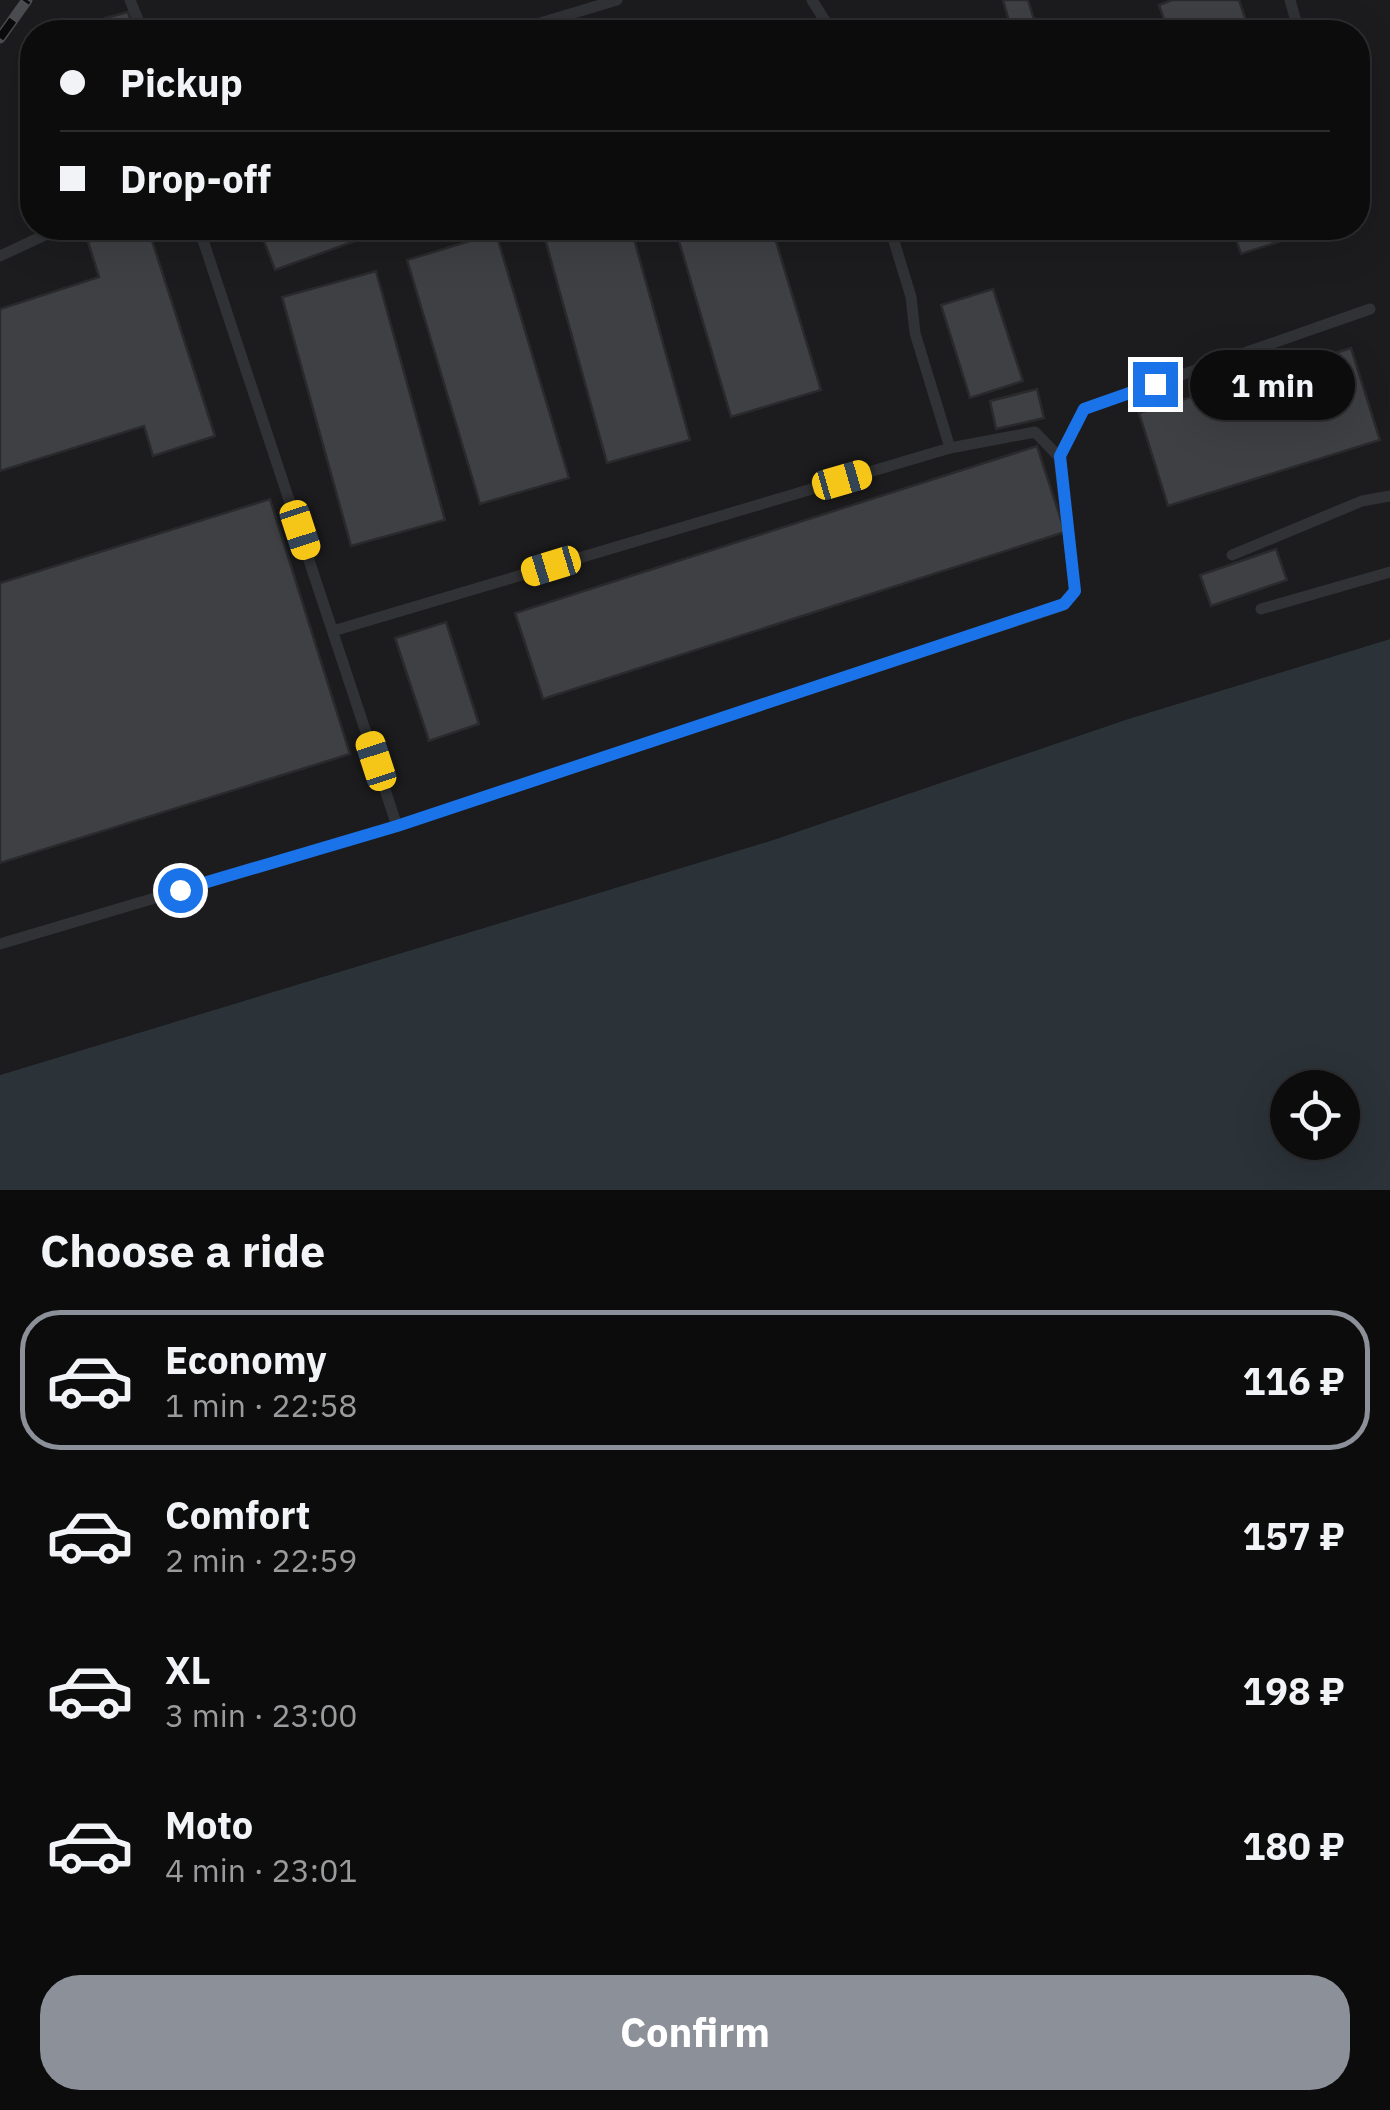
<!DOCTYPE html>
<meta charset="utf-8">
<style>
body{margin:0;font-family:"IBM Plex Sans",sans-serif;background:#151516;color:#f1f3f6;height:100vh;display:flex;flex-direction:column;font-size:38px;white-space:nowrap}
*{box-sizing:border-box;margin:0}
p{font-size:32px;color:#9a9b9d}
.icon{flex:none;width:55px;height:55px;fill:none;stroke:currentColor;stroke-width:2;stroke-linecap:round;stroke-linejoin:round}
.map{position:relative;height:1190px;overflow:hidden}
.side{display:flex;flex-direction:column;background:#0c0c0d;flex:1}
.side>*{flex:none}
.hud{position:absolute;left:20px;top:20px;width:1350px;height:220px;border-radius:40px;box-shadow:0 10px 40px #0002,0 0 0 2px #2c2c2e;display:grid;align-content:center;height:220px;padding:0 40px;background:#0c0c0d}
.controls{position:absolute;left:1270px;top:1070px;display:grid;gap:20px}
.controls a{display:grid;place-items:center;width:90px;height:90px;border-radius:50%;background:#0c0c0d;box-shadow:0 10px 40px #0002,0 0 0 2px #2c2c2e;font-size:50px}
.end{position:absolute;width:45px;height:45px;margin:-22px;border:12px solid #1a73e8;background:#fff;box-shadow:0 0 0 5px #fff}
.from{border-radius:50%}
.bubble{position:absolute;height:70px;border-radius:35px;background:#0c0c0d;box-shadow:0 10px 40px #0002,0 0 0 2px #2c2c2e;font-size:32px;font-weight:800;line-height:70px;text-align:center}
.car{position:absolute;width:30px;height:60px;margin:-30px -15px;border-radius:12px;box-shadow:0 0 8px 2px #0007;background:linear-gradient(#f5c518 24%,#345 0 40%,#f5c518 0 76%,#345 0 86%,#f5c518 0)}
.hud b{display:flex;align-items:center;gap:35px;height:95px;font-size:38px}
.hud b+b{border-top:2px solid #2c2c2e}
.hud i{width:25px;height:25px;background:#f1f3f6}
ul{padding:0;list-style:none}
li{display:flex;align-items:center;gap:30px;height:140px;margin:0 20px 15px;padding:0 20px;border:5px solid transparent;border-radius:40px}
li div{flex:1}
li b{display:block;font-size:38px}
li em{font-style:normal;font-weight:800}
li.active{border-color:#8c9099}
li>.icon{width:90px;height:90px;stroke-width:1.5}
h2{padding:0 40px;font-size:45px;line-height:120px}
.cta{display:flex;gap:20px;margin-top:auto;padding:20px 40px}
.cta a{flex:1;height:115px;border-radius:40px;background:#8c9099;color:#fff;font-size:40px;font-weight:800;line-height:115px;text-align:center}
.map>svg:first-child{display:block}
.built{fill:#1c1c1e;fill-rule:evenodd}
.water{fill:#2b3238;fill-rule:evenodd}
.building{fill:#3f4044;stroke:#2a2a2d;stroke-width:2.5}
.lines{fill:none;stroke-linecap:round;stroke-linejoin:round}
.lane{stroke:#313235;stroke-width:11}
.rail-casing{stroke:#4a4c50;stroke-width:11}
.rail{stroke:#0b0b0c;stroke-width:8;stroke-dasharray:22;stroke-linecap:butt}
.route{stroke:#1a73e8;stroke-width:12}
</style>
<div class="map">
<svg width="1390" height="1190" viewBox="0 0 1390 1190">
<rect width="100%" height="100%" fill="#101011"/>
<!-- built -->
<path class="built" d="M0 0H1390V639L1128 719 770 841 0 1075ZM32 32H1358V228H32Z"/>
<!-- water -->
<path class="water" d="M1390 639V1190H0V1075L770 841 1128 719ZM1288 1088H1342V1142H1288Z"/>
<!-- building -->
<g class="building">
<polygon points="1003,0 1028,0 1038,32 1012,32"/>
<polygon points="1172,0 1239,0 1250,32 1168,32 1159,5"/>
<polygon points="128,12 134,32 109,32 105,18"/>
<polygon points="134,228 148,228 215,436 153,456 144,426 0,471 0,309 99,277 88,242"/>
<polygon points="259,228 391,228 275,270"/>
<polygon points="542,228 631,228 690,440 607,463"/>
<polygon points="675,228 772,228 821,390 731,417"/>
<polygon points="1232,228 1314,228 1315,230 1241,254"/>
<polygon points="496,233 569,478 480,504 407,260"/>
<polygon points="376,271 445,520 351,546 282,297"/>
<polygon points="993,289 1023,381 970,398 941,305"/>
<polygon points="1351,348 1380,440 1168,506 1139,413"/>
<polygon points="1037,389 1044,418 996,429 990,401"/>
<polygon points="1037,446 1065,532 543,699 515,613"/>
<polygon points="270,499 350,754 0,863 0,583"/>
<polygon points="1276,549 1287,580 1211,606 1200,575"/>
<polygon points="446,622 479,724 429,741 395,638"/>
</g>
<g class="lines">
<!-- lane -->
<g class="lane">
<polyline points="130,0 143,32"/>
<polyline points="812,0 832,32"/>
<polyline points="1290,0 1299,32"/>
<polyline points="510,32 617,0"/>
<polyline points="199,228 397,826"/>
<polyline points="890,228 911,297 915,333 950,448"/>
<polyline points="0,256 60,228"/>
<polyline points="1232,555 1362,501 1390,496"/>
<polyline points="1261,609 1390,572"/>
<polyline points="333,631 950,448 1035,432 1059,457"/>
<polyline points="0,944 397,826 1064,605 1075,591 1059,457 1084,409 1370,309"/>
</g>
<!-- rail casing -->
<g class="rail-casing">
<polyline id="rail" points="0,38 27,0"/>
</g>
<!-- rail -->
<use href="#rail" class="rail"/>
</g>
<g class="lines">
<!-- route -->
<polyline class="route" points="180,890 397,826 1064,604 1075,591 1060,456 1084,409 1155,384"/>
</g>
</svg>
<div class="controls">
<a><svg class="icon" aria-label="locate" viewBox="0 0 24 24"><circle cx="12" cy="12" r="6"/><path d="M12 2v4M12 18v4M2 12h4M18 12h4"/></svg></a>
</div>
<i class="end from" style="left:180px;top:890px"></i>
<i class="end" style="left:1155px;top:384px"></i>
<div class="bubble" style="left:1190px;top:350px;width:165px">1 min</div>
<i class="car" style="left:842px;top:480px;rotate:74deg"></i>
<i class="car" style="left:300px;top:530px;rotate:162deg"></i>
<i class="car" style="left:551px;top:566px;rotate:253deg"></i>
<i class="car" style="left:376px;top:761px;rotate:342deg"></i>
<div class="hud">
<b><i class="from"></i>Pickup</b>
<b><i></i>Drop-off</b>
</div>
</div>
<section class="side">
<h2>Choose a ride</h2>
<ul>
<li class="active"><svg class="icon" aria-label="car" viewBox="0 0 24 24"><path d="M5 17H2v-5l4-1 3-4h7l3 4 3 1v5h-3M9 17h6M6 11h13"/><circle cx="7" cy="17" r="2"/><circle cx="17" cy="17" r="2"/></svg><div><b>Economy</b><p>1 min · 22:58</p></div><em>116 ₽</em></li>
<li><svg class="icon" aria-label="car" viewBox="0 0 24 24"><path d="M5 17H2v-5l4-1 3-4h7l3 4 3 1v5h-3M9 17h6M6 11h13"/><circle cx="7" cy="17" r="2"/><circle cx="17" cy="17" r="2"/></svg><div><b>Comfort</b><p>2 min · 22:59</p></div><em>157 ₽</em></li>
<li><svg class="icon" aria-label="car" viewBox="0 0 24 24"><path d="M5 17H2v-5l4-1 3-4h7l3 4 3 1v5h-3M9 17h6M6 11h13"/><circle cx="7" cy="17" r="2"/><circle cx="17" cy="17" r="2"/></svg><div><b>XL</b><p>3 min · 23:00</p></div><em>198 ₽</em></li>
<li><svg class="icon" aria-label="car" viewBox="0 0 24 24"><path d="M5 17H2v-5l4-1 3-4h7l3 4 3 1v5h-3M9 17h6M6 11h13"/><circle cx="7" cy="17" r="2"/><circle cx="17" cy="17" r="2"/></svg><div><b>Moto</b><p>4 min · 23:01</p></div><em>180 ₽</em></li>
</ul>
<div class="cta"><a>Confirm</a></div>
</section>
